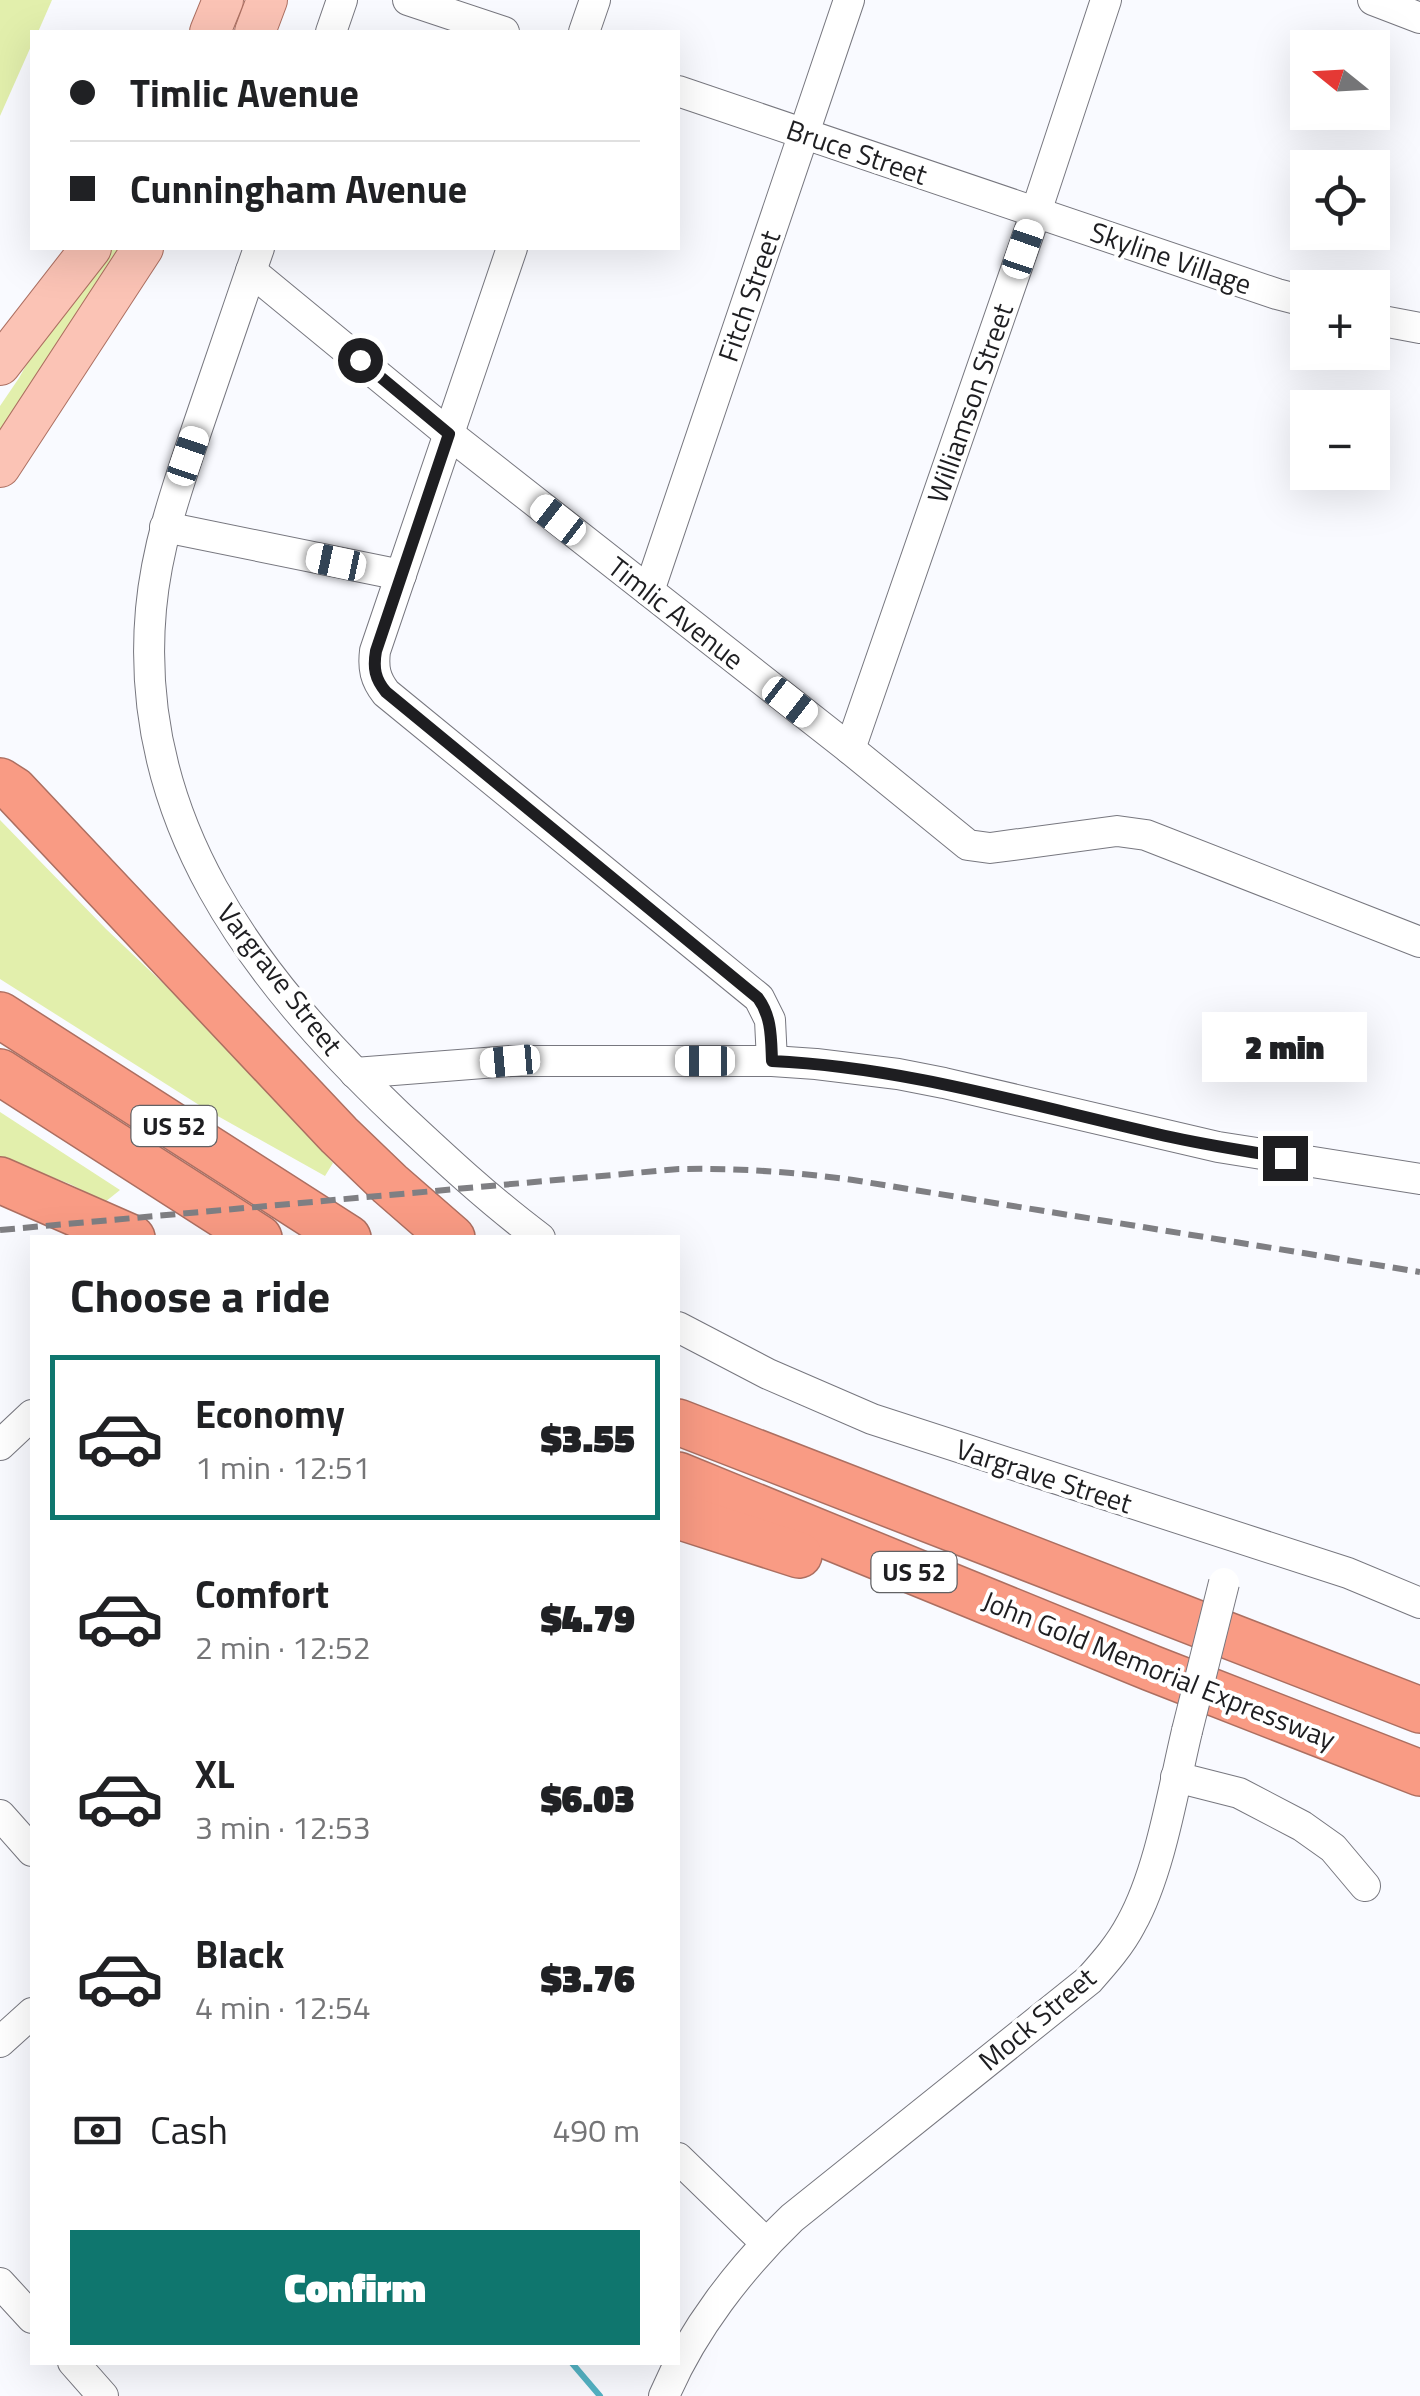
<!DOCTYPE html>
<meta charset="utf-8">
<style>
body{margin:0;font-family:"Titillium Web",sans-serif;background:#f2f2f2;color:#202124;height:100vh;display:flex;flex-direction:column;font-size:38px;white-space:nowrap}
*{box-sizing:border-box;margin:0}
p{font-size:32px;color:#757577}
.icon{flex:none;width:55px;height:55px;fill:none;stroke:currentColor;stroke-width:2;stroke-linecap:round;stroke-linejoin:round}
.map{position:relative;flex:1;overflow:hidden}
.drawer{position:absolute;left:30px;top:1235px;width:650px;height:1130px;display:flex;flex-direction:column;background:#fff;border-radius:0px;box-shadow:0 10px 40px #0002}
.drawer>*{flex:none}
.guide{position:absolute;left:30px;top:30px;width:650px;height:220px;border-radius:0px;box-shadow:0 10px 40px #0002;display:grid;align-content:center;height:220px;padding:0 40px;background:#fff}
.needle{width:65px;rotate:288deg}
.tools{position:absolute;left:1290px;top:30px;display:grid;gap:20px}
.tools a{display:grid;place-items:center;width:100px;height:100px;border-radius:0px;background:#fff;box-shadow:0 10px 40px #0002;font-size:50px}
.end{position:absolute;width:45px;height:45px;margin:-22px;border:12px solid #1e1e21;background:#fff;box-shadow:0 0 0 5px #fff}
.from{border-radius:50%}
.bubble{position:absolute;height:70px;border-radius:0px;background:#fff;box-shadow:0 10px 40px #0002;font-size:32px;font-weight:800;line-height:70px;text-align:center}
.car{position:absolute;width:30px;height:60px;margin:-30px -15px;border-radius:12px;box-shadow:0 0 8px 2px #0007;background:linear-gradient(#fff 24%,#345 0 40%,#fff 0 76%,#345 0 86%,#fff 0)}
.guide b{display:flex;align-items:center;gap:35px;height:95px;font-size:38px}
.guide b+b{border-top:2px solid #e0e0e0}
.guide i{width:25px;height:25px;background:#202124}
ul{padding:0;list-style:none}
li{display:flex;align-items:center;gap:30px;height:165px;margin:0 20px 15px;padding:0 20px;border:5px solid transparent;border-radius:0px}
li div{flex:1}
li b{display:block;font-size:38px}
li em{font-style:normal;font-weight:800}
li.on{border-color:#0f766e}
li>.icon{width:90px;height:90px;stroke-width:1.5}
h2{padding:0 40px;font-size:45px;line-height:120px}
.pay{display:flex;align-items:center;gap:25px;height:110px;padding:0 40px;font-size:38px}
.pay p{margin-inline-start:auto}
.action{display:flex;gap:20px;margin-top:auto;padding:20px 40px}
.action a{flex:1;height:115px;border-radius:0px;background:#0f766e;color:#fff;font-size:40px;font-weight:800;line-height:115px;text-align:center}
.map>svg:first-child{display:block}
.green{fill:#e2efac}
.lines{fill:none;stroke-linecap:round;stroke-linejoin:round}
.stream{stroke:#54b3c4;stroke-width:6}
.minor-casing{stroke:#77777f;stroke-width:32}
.major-casing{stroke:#ac6f61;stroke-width:42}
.highway-casing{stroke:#ac6f61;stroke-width:48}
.minor{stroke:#fff;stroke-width:30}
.major{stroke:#fbc3b5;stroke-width:40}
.highway{stroke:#f99b84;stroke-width:45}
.rail{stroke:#7f7f83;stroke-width:6;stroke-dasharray:15 8;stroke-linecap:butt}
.minor-bridge-casing{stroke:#77777f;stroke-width:32;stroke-linecap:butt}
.minor-bridge{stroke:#fff;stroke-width:30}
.route{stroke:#1e1e21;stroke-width:12}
.labels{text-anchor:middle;stroke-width:8;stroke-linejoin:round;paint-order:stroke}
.shield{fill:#fff;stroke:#626264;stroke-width:2.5}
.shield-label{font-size:25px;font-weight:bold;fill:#1e1e21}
.street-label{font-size:28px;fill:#1e1e21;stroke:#fff}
</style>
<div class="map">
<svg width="1420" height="2396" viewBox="0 0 1420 2396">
<rect width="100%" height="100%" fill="#f9faff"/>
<!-- green -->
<g class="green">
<polygon points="0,0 52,0 38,32 32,32 32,44 0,116"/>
<polygon points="104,248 127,248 0,439 0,406 19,378 38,344"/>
<polygon points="0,820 106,929 250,1066 333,1163 325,1176 207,1110 0,979"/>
<polygon points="0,1112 120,1190 105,1202 70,1184 0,1157"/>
</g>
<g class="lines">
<!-- stream -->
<polyline class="stream" points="571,2362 600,2396"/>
<!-- minor casing -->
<g class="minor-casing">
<g id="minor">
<polyline points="408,0 504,32"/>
<polyline points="1373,0 1420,18"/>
<polyline points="331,32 342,0"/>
<polyline points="584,32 595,0"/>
<polyline points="678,91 1277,294 1308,302"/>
<path d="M259 248C239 305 220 362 200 420 179 482 157 543 151 609 132 819 253 977 397 1114 443 1157 489 1200 540 1238"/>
<path d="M512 248 375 651C373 668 375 679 386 693L759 998 770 1020 772 1061"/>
<polyline points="251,271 449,434 850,749 968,845 990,848 1117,831 1146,835 1420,942"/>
<polyline points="1372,319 1420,328"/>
<polyline points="165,527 401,575"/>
<polyline points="649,591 849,0"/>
<polyline points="850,749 1036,212 1106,0"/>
<polyline points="355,1073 511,1061 772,1061 816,1064 898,1074 944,1083 1218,1147 1420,1179"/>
<polyline points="678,1327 768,1374 872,1419 1348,1573 1420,1603"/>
<polyline points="0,1445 32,1415"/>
<polyline points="1176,1777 1239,1793 1302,1826 1333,1848 1365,1886"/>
<polyline points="0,1815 32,1851"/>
<polyline points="0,2042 32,2013"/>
<polyline points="678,2158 766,2243"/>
<polyline points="0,2283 32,2318"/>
<polyline points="73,2362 103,2396"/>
<path d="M664 2396C692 2330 740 2268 792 2218L1089 1980C1105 1962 1120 1945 1131 1924 1160 1872 1173 1790 1187 1731"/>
</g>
</g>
<!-- major casing -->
<g class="major-casing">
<g id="major">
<polyline points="210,32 223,0"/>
<polyline points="255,32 267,0"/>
<polyline points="0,365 91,248"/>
<polyline points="0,467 143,248"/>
</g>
</g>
<!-- highway casing -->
<g class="highway-casing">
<g id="highway">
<polyline points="0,781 14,790 339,1135 390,1184 452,1238"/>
<polyline points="0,1015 348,1238"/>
<polyline points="0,1072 259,1238"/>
<polyline points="0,1180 132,1238"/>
<polyline points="678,1422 1420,1710"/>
<polyline points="678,1475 1151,1668 1420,1773"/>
<polyline points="678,1516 799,1555"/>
</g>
</g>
<!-- minor -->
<use href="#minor" class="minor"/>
<!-- major -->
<use href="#major" class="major"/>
<!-- highway -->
<use href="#highway" class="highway"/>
<!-- rail -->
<path class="rail" d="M0 1230 679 1169C738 1168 795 1172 853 1180L1420 1272"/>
<!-- minor-bridge casing -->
<g class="minor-bridge-casing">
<polyline id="minor-bridge" points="1187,1731 1224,1583"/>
</g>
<!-- minor-bridge -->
<use href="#minor-bridge" class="minor-bridge"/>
</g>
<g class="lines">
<!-- route -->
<path class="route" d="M360 360 449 434 376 651C373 668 375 679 386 692L758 998C772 1017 771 1039 772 1061 903 1067 1029 1105 1157 1134 1199 1144 1242 1150 1285 1158"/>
</g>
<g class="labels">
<!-- shield labels -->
<g class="shield">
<rect x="131.5" y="1106" width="85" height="40" rx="8"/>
<rect x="871.5" y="1552" width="85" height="40" rx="8"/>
</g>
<g class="shield-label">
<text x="174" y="1135">US 52</text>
<text x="914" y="1581">US 52</text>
</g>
<!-- street labels -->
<g class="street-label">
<text transform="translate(857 152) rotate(19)" y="10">Bruce Street</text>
<text transform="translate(1171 258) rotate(19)" y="10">Skyline Village</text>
<text transform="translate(749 296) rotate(-71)" y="10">Fitch Street</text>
<text transform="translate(970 403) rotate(-71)" y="10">Williamson Street</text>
<text transform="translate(676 613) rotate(38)" y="10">Timlic Avenue</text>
<text transform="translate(280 979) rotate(52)" y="10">Vargrave Street</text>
<text transform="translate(1044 1476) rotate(18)" y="10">Vargrave Street</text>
<text transform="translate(1159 1670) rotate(22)" y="10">John Gold Memorial Expressway</text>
<text transform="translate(1037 2019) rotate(-40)" y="10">Mock Street</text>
</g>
</g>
</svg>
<div class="tools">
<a><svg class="needle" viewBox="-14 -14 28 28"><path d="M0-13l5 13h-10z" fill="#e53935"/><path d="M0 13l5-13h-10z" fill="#757577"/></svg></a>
<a><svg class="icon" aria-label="locate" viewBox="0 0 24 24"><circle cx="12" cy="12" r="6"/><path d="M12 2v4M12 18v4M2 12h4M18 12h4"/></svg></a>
<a>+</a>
<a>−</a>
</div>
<i class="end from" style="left:360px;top:360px"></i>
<i class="end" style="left:1285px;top:1158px"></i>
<div class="bubble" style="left:1202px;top:1012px;width:165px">2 min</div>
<i class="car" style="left:1023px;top:249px;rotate:19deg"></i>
<i class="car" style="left:188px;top:456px;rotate:19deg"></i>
<i class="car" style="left:558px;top:520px;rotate:308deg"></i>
<i class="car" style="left:336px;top:562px;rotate:282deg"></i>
<i class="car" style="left:790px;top:702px;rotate:128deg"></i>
<i class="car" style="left:510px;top:1061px;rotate:265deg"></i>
<i class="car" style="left:705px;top:1061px;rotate:270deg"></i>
<div class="guide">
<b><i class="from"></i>Timlic Avenue</b>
<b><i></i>Cunningham Avenue</b>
</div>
<section class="drawer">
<h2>Choose a ride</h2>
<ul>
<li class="on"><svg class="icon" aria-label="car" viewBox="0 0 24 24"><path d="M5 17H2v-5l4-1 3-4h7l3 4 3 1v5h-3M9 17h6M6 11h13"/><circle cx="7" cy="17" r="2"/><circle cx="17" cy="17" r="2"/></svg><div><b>Economy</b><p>1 min · 12:51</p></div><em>$3.55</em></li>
<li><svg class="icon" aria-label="car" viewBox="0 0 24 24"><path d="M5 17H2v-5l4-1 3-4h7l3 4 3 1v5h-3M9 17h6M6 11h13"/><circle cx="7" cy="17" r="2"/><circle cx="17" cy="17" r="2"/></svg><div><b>Comfort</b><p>2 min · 12:52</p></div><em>$4.79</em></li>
<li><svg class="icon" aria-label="car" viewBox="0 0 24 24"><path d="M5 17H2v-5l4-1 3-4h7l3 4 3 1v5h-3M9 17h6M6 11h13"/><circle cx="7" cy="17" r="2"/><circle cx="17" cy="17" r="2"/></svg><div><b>XL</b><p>3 min · 12:53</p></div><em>$6.03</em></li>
<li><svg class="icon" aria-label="car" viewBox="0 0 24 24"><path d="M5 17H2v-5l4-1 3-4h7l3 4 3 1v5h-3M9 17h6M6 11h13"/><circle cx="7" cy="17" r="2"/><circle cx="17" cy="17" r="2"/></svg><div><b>Black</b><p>4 min · 12:54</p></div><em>$3.76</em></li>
</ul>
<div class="pay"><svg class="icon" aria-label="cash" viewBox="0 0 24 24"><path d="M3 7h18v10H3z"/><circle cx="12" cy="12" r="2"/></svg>Cash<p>490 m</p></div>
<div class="action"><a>Confirm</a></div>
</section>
</div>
